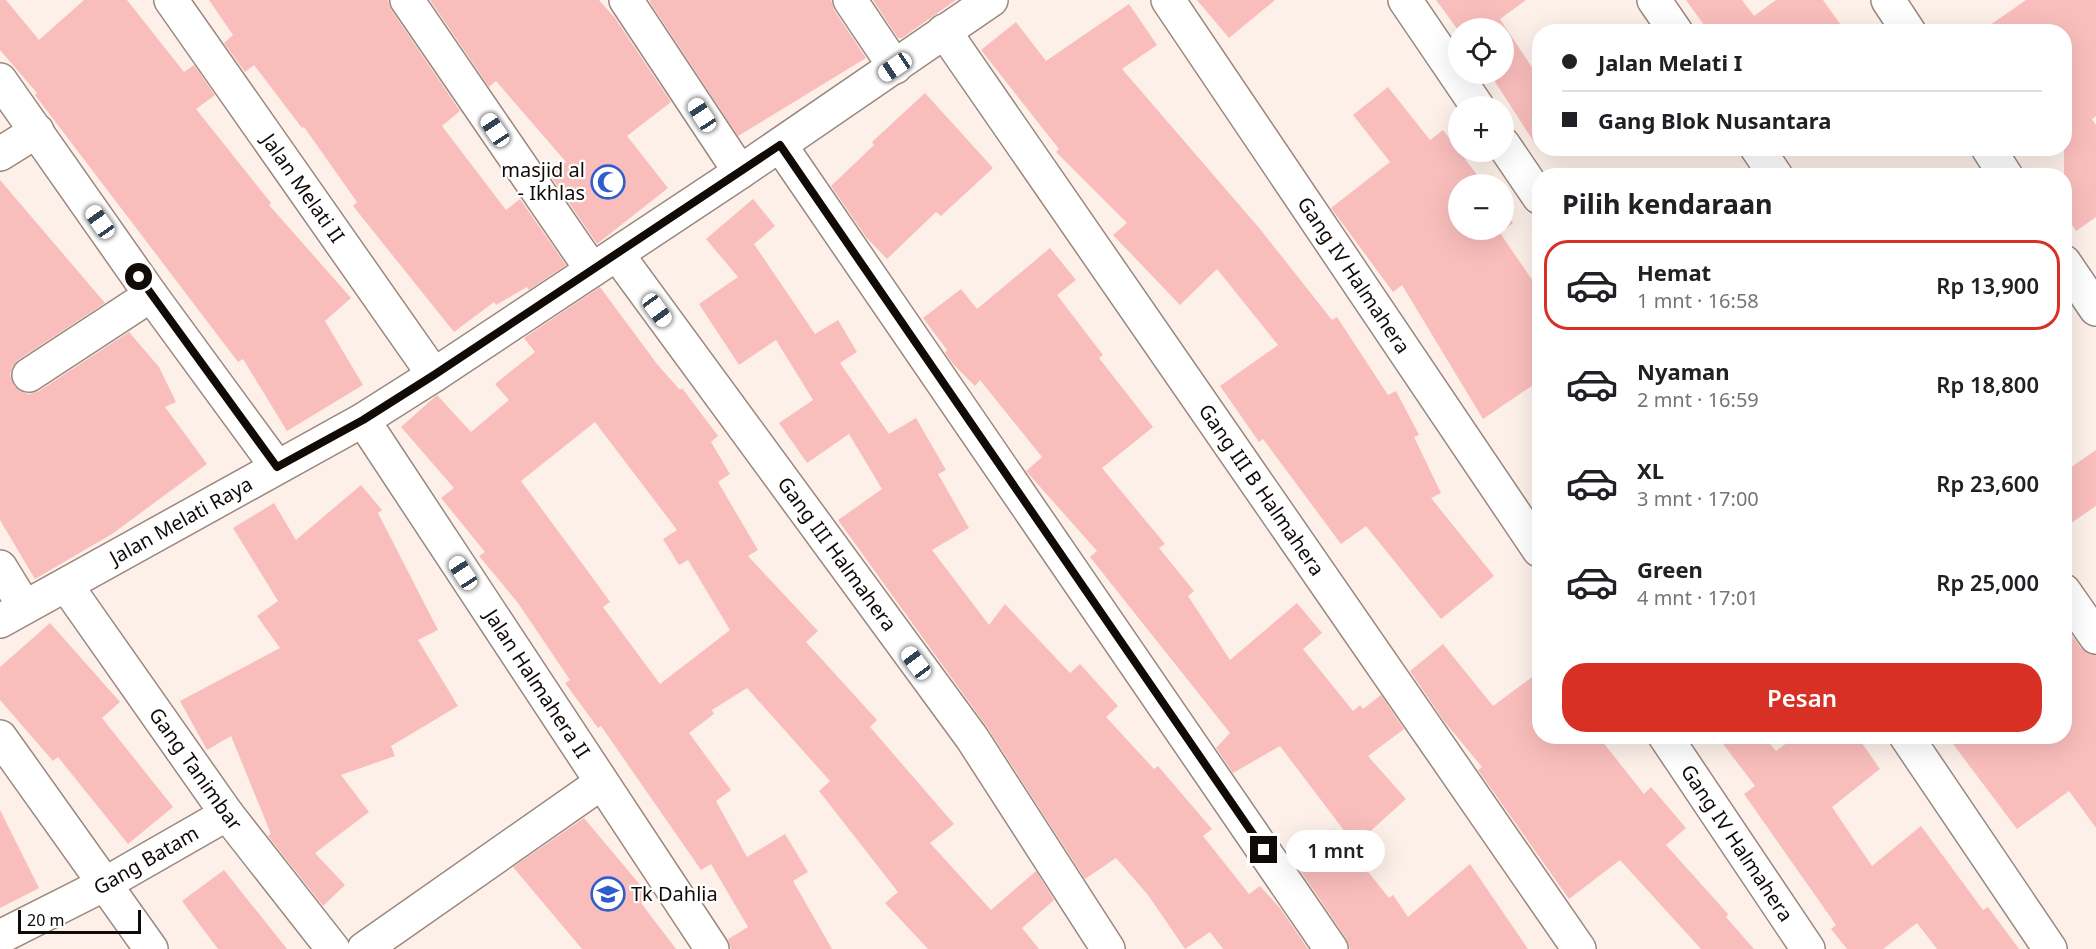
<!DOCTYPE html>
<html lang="id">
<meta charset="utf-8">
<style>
body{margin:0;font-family:"Noto Sans",sans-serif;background:#f6f6f6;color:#202124;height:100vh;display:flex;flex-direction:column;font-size:22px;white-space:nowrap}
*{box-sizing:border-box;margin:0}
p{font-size:20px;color:#757577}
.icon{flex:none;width:33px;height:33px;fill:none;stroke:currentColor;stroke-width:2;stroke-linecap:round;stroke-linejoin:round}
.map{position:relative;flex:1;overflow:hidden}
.sheet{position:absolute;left:1532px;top:168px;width:540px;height:576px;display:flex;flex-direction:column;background:#fff;border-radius:24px;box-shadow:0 6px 24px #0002}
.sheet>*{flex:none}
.top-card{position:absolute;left:1532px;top:24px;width:540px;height:132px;border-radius:24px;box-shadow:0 6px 24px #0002;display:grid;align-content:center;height:132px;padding:0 30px;background:#fff}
.tools{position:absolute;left:1448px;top:18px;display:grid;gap:12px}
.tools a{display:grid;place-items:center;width:66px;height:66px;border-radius:50%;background:#fff;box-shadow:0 6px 24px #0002;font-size:30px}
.scale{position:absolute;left:18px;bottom:15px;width:123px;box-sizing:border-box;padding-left:6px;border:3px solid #110b08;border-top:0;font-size:16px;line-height:21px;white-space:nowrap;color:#110b08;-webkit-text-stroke:4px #fff;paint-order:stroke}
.end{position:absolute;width:27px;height:27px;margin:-14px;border:8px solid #110b08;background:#fff;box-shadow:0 0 0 3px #fff}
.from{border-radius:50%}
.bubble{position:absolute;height:42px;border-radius:21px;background:#fff;box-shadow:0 6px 24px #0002;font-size:20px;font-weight:600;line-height:42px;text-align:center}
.car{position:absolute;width:18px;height:36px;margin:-18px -9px;border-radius:8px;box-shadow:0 0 4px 2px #0007;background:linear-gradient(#fff 24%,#345 0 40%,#fff 0 76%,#345 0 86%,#fff 0)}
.top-card b{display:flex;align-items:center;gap:21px;height:57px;font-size:22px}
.top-card b+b{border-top:2px solid #e0e0e0}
.top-card i{width:15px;height:15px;background:#202124}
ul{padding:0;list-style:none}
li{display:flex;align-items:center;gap:18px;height:90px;margin:0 12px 9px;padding:0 18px;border:3px solid transparent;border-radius:24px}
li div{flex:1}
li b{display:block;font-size:22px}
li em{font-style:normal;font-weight:600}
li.active{border-color:#d93025}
li>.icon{width:54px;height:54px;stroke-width:1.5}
h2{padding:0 30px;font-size:27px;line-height:72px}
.button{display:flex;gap:12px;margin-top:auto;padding:12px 30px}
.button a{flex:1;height:69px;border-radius:24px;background:#d93025;color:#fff;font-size:24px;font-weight:600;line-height:69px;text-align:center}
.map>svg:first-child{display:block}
.building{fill:#f9bebc;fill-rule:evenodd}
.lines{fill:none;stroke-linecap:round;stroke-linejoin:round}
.minor-casing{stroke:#9a887e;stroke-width:36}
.minor{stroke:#fff;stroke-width:33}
.route{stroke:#110b08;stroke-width:8}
.labels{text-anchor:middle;stroke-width:4.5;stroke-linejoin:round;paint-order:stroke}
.poi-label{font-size:20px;fill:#110b08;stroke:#fff;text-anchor:end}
.street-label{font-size:20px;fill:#110b08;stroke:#fff}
</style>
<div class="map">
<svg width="2096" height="949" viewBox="0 0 2096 949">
<rect width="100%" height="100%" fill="#fcf0e9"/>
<!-- building -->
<g class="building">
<polygon points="0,0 6,0 39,40 84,0 127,0 184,72 194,65 215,95 196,109 271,203 269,205 351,298 325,321 363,385 287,431 243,359 238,362 35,95 37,93 0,50"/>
<polygon points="209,0 388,0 392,11 460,111 442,126 506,210 520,199 566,265 529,290 527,287 496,305 494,302 454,332 353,206 357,202 304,127 302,128 254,65 245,72 224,43 233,35"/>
<polygon points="430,0 599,0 615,18 671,102 627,136 668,188 597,244 550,175 566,162 496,81 489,87"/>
<polygon points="651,0 831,0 834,10 866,58 738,136 649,1"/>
<polygon points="873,0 956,0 902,38 898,38"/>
<polygon points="1197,0 1275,0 1229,38"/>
<polygon points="1436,0 1526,0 1500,19 1539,78 1539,150 1490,74 1503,74 1503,28 1458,30"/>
<polygon points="1686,0 1742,0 1754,16 1776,0 1823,0 1846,32 1709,32"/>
<polygon points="2026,0 2096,0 2096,116 2092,119 2096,125 2096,217 2076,231 2064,213 2064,32 1980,32"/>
<polygon points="1129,4 1157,45 1122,69 1260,229 1332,320 1337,317 1388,395 1396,391 1419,435 1414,437 1441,493 1431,498 1494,576 1441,619 1366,526 1341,544 1263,439 1259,442 1220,386 1278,345 1217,269 1180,305 1113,235 1127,223 1056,152 1059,149 981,50 1016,22 1046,61"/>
<polygon points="1388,87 1430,140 1443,130 1484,184 1458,184 1458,230 1503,230 1503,209 1513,223 1500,233 1539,290 1539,381 1483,419 1402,285 1393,292 1331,208 1390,162 1353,115"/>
<polygon points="925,93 993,168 941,216 936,212 887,259 866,237 831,186 874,145 872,142"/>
<polygon points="0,180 105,303 18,360 12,367 10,375 14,386 20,391 29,394 39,391 129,332 159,367 176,402 165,407 207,464 112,534 35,579 0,520"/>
<polygon points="753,199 775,226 754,244 815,334 838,320 857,352 840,363 889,434 916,418 946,470 938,474 969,528 932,550 989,625 1005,604 1070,673 1080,664 1118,706 1106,717 1154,769 1158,766 1212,829 1203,836 1249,894 1260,886 1280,908 1308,949 1223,949 1210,932 1185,949 1148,895 1116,858 1085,879 987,727 838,520 882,489 849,434 807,463 779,423 813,400 776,340 739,365 699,304 738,277 706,239"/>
<polygon points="1050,248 1076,280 1057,295 1103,355 1099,358 1153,427 1102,468 1165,544 1159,548 1194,591 1188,596 1230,660 1297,603 1322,633 1303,649 1353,711 1360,705 1363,709 1381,695 1404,729 1368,756 1406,799 1355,845 1280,746 1233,773 1216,748 1230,733 1090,557 1097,551 1026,471 1042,457 980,380 975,386 954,365 945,353 947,350 923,318 961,289 977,309"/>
<path d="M600 287 657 364 680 390 682 388 718 436 711 442 730 474 718 482 758 550 748 556 818 631 806 642 877 720 870 727 954 824 930 843 991 910 1036 871 1054 900 1022 928 1039 949H928L885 903 898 892 819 791 830 781 747 688 712 710 714 714 689 733 731 790 716 801 747 857 785 834 808 872 793 881 832 949H731L728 939 748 927 711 864 701 870 601 726 598 728 565 683 570 680 518 603 479 556 485 552 441 498 454 488 401 427 437 395 471 432 509 400 495 384 535 352 524 338ZM595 422 677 530 663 539 679 565 688 560 730 630 660 684 603 607 610 602 595 581 521 481Z"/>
<polygon points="2096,450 2096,506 2064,528 2064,472"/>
<polygon points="361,485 382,510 378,513 438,630 418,640 458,706 391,746 395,756 341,775 369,812 315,853 345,885 323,906 268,836 271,834 231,736 207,750 180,701 280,648 257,616 278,601 233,528 274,503 296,540"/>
<polygon points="50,623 120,702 102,718 173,807 128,844 58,757 53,761 0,700 0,667"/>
<polygon points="2071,634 2081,648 2096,655 2096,828 2069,791 2017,829 1947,736 2064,736 2064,640"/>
<polygon points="1443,644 1493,706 1539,672 1539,736 1598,736 1644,794 1651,787 1686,828 1666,845 1728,914 1726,917 1754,949 1701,949 1620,860 1569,899 1478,770 1482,767 1444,721 1410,671"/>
<polygon points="1717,736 1764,736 1776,751 1796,736 1857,736 1880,769 1832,807 1872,866 1921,826 1983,910 1988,907 2019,949 1937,949 1917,923 1883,949 1847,949 1831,929 1836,925 1744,794 1755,786"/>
<polygon points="0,810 39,888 0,908"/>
<polygon points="584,818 651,898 641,903 676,949 582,949 513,867"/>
<polygon points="1334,829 1389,898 1393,895 1408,917 1470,864 1528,949 1350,949 1346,938 1293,860"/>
<polygon points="224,870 287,949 218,949 182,901"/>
</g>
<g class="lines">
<!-- minor casing -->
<g class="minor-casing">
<g id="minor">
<path id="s1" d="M171 0 434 375"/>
<polyline points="407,0 592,270"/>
<polyline points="626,0 740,172"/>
<polyline points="850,0 895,67"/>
<path id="s2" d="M1168 0 1539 550"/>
<polyline points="1405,0 1477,106"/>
<polyline points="1654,0 1676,32"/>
<polyline points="1888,0 1909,32"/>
<path id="s3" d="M944 31 1579 949"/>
<polyline points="0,80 151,295 277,467"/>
<polyline points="1503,144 1539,197"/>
<polyline points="780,145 1331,949"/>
<polyline points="1757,148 1776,176"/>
<polyline points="1988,148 2006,176"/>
<polyline points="0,154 37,131"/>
<path id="s4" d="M617 254 972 738 1108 949"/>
<polyline points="2064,262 2096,309"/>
<polyline points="29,375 151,295"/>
<path id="s5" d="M363 420 712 949"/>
<polyline points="0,567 24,606"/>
<path id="s6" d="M66 585 227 814 333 949"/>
<polyline points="2064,591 2096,637"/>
<path id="s7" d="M0 621 363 420 434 375 740 172 991 0"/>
<path id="s8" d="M1665 736 1808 949"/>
<polyline points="1906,736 2050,949"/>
<polyline points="0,737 151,949"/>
<path id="s9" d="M0 937 103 885 227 814"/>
<polyline points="364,949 601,783"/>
</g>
</g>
<!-- minor -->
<use href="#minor" class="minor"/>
</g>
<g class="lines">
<!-- route -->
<polyline class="route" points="139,277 277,467 363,420 434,375 780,145 1264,850"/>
</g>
<!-- icons -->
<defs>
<g id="mosque-ring" transform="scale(1.725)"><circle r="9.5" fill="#fff" stroke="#305dcc" stroke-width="1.5"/><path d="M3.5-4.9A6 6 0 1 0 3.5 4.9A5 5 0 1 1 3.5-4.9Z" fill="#305dcc"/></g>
<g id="school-ring" transform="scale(1.725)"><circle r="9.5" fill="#fff" stroke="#305dcc" stroke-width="1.5"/><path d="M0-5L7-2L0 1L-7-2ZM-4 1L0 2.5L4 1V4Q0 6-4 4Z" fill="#305dcc"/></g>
</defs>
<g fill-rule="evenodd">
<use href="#mosque-ring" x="608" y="182"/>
<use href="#school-ring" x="608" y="894"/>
</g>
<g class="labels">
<!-- poi labels -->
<g class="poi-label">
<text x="585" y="177">masjid al<tspan x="585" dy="23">- Ikhlas</tspan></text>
<text x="631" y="901" text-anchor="start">Tk Dahlia</text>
</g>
<!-- street labels -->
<g class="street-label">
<text dy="7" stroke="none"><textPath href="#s1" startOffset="230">Jalan Melati II</textPath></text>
<text dy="7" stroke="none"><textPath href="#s2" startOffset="332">Gang IV Halmahera</textPath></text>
<text dy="7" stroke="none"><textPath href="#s3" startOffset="558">Gang III B Halmahera</textPath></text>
<text dy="7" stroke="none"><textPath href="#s7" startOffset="207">Jalan Melati Raya</textPath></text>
<text dy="7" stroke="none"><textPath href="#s4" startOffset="372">Gang III Halmahera</textPath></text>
<text dy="7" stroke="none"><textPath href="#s5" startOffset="316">Jalan Halmahera II</textPath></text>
<text dy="7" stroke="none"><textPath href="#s6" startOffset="225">Gang Tanimbar</textPath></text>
<text dy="7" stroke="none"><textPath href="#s8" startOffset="129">Gang IV Halmahera</textPath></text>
<text dy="7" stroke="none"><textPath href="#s9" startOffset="165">Gang Batam</textPath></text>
</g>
</g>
</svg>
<div class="tools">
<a><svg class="icon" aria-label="locate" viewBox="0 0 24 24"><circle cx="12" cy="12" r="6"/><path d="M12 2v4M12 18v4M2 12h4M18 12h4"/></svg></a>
<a>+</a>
<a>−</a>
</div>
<div class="scale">20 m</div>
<i class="end from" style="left:139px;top:277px"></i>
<i class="end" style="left:1264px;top:850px"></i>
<div class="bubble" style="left:1286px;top:830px;width:99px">1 mnt</div>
<i class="car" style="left:895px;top:67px;rotate:236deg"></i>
<i class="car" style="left:702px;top:115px;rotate:327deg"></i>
<i class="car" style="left:495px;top:130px;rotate:326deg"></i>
<i class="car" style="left:100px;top:222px;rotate:325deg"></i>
<i class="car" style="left:657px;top:310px;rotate:144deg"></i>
<i class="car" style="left:463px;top:573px;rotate:327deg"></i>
<i class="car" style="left:916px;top:663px;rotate:323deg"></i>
<div class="top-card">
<b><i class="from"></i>Jalan Melati I</b>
<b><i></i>Gang Blok Nusantara</b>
</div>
<section class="sheet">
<h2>Pilih kendaraan</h2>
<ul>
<li class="active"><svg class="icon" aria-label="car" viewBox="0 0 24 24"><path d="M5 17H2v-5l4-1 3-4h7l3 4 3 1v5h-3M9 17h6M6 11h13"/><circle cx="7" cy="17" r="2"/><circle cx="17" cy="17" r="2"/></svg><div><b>Hemat</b><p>1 mnt · 16:58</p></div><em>Rp 13,900</em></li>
<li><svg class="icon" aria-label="car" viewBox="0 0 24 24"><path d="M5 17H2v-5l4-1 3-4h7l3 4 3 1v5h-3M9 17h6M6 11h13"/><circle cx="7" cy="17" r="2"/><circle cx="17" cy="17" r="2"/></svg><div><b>Nyaman</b><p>2 mnt · 16:59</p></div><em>Rp 18,800</em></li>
<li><svg class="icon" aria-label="car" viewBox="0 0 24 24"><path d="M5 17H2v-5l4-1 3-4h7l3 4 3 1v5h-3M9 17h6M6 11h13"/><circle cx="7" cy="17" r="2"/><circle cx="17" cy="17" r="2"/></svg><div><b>XL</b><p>3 mnt · 17:00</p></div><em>Rp 23,600</em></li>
<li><svg class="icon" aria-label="car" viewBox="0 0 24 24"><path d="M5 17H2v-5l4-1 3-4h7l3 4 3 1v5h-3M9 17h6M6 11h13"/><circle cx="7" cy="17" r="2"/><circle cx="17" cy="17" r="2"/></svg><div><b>Green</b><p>4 mnt · 17:01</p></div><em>Rp 25,000</em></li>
</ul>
<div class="button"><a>Pesan</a></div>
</section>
</div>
